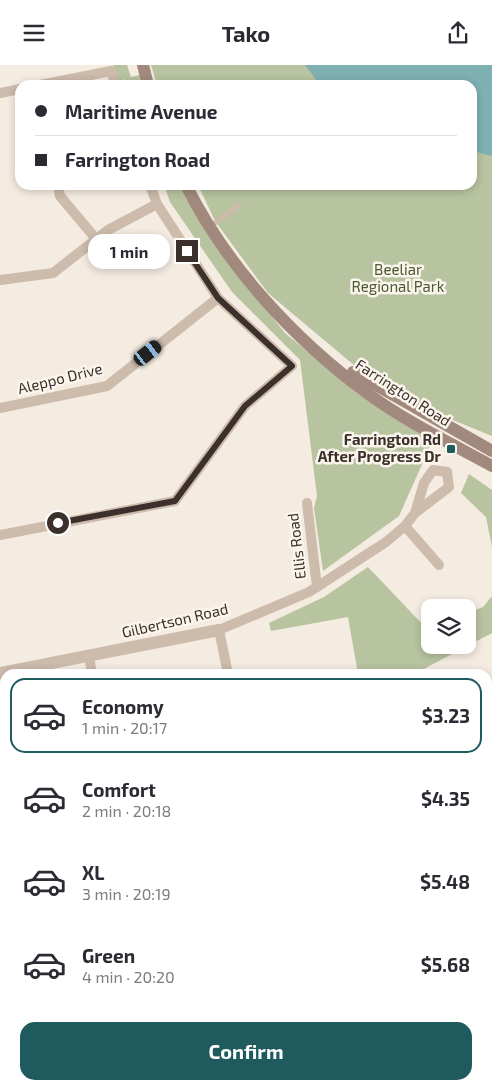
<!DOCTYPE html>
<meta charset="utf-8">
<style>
body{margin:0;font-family:"Exo 2",sans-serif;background:#f7f7f7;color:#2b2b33;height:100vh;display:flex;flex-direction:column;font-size:19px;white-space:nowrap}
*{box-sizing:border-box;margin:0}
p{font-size:16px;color:#7c7c81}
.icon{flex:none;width:28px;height:28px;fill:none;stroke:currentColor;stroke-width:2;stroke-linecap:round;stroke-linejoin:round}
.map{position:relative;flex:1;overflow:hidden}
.panel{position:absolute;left:0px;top:604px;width:492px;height:421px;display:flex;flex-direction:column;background:#fff;border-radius:15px 15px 0 0;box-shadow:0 2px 8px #0003}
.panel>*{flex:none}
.top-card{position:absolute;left:15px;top:15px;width:462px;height:110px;border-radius:15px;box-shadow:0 2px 8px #0003;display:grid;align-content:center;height:110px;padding:0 20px;background:#fff}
.controls{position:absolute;left:421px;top:534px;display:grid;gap:10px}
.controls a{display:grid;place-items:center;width:55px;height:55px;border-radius:10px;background:#fff;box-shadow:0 2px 8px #0003;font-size:25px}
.end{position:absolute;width:22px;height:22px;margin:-11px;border:6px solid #3b302b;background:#fff;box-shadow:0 0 0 2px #fff}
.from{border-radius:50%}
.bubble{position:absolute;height:35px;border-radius:15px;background:#fff;box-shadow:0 2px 8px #0003;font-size:16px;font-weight:700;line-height:35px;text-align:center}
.car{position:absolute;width:15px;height:30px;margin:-15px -8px;border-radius:6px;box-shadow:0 0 4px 1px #0007;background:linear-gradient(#222 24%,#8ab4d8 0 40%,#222 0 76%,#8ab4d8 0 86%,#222 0)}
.top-card b{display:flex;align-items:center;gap:18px;height:48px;font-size:19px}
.top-card b+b{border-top:1px solid #e1e1e2}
.top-card i{width:12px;height:12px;background:#2b2b33}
ul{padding:9px 0 0;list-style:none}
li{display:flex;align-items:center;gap:15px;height:75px;margin:0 10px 8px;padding:0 10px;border:2px solid transparent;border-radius:15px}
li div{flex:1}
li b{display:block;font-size:19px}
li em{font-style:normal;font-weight:700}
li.selected{border-color:#1f5a5e}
li>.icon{width:45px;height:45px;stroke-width:1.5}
.cta{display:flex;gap:10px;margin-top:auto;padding:10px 20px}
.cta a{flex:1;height:58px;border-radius:15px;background:#1f5a5e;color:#fff;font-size:20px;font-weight:700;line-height:58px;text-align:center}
header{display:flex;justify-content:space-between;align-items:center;height:65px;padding:0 20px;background:#fff;font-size:22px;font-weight:700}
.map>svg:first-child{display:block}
.green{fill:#b8c4a0}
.water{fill:#7fb0b2}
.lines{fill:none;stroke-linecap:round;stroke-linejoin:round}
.service{stroke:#cdbbac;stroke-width:5}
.minor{stroke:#cdbbac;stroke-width:10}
.tertiary{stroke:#cdbbac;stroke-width:12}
.secondary{stroke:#a18a7d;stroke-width:12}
.primary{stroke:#7d675c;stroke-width:12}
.route{stroke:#3b302b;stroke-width:6}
.poi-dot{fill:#1f5a5e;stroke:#fbf5ee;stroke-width:2}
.labels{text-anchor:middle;stroke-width:5;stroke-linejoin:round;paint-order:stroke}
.park-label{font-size:15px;fill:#4a5a2e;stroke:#fbf5ee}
.street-label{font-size:15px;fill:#3b302b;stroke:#fbf5ee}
.poi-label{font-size:15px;font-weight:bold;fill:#3b302b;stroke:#fbf5ee;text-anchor:end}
</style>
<header><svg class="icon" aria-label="menu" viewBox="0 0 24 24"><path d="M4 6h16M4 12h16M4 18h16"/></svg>Tako<svg class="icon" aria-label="share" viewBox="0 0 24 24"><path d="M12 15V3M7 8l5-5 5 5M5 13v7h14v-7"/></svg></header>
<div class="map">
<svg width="492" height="1024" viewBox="0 0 492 1024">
<rect width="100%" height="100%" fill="#f4ebe1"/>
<!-- green -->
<g class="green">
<polygon points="113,0 127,0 131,12 140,10 143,20 127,20 125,14 119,17"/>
<polygon points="151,0 492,0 492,371 438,349 355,301 268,228 215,156 198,120 472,120 472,20 157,20"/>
<polygon points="164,120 180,120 212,176 285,268 356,327 432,377 399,451 323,506 314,443 317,431 300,295 232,227 170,137"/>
<polygon points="469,409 492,425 492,482 486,452 461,428"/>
<polygon points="368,502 425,562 430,561 430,580 468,580 468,548 483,542 492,531 492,568 418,607 358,609 348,552 271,566 269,558 324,532"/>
</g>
<!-- water -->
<polygon class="water" points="305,0 492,0 492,91 473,86 472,20 320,20"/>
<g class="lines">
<!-- service -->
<polyline class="service" points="211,161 239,140"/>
<!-- minor -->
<g class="minor">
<polyline points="40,20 111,6 116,20"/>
<polyline points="0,28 20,24"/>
<polyline points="58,120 60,131 96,174"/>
<polyline points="0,215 53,208 108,165 157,139"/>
<polyline points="0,343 107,321 218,233"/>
<polyline points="307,438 317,522"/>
<polyline points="405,461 439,500"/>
<polyline points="0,470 175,436 245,341 292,301 218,233 157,139 150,120"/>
<polyline points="89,591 92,609"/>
<polyline points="228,609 219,565 309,527 386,477 405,461 415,448 449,422 447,407 433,405 424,418 415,448"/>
<polyline points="488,641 492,638"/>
<polyline points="488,897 492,897"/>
<polyline points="0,903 5,901"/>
<polyline points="99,1020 100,1024"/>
<polyline points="217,1024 223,1020"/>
</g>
<!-- tertiary -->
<polyline class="tertiary" points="0,608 219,565"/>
<!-- secondary -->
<g class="secondary">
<polyline points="143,0 148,20"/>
<path d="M186 120C227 202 294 274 367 328 405 356 450 378 492 401"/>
<polyline points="353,307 492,386"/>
<polyline points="431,1020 436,1024"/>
</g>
<!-- primary -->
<g class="primary">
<polyline points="488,948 492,945"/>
<polyline points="488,978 492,975"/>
<polyline points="379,1024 385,1020"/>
<polyline points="419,1024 425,1020"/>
<polyline points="446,1024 448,1020"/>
</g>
</g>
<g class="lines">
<!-- route -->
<polyline class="route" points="58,458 175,436 245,341 292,301 218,233 187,186"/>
</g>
<!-- markers -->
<rect class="poi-dot" x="446" y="379" width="10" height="10" rx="2.5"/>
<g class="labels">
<!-- park labels -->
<g class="park-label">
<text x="398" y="210">Beeliar<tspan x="398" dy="17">Regional Park</tspan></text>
</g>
<!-- street labels -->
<g class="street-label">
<text transform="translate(60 314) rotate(-14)" y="5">Aleppo Drive</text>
<text transform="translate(403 328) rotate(33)" y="5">Farrington Road</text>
<text transform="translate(297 481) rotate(-97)" y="5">Ellis Road</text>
<text transform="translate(175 556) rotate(-13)" y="5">Gilbertson Road</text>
</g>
<!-- poi labels -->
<g class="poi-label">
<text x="441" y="380">Farrington Rd<tspan x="441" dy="17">After Progress Dr</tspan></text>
</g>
</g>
</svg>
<div class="controls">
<a><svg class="icon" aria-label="layers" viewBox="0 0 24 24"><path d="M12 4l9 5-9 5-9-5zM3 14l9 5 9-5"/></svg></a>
</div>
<i class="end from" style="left:58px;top:458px"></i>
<i class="end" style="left:187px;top:186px"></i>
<div class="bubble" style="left:88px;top:169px;width:82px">1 min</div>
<i class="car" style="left:148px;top:288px;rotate:52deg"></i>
<div class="top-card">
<b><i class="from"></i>Maritime Avenue</b>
<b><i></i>Farrington Road</b>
</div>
<section class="panel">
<ul>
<li class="selected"><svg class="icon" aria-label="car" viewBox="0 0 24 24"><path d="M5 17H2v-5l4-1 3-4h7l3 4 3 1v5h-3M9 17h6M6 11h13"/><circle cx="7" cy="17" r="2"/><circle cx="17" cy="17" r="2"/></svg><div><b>Economy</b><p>1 min · 20:17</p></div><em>$3.23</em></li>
<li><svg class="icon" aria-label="car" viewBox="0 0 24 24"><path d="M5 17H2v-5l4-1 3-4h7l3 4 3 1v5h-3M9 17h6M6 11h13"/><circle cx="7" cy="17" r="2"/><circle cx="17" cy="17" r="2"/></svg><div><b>Comfort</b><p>2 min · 20:18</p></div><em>$4.35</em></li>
<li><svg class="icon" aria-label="car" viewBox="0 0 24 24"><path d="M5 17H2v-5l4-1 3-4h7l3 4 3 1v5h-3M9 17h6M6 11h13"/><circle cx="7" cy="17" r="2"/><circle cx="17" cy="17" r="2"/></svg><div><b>XL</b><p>3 min · 20:19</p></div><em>$5.48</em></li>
<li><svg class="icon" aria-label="car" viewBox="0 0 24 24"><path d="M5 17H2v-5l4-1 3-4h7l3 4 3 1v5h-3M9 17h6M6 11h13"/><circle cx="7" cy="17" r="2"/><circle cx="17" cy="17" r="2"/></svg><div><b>Green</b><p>4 min · 20:20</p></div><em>$5.68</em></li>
</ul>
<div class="cta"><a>Confirm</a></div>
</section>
</div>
